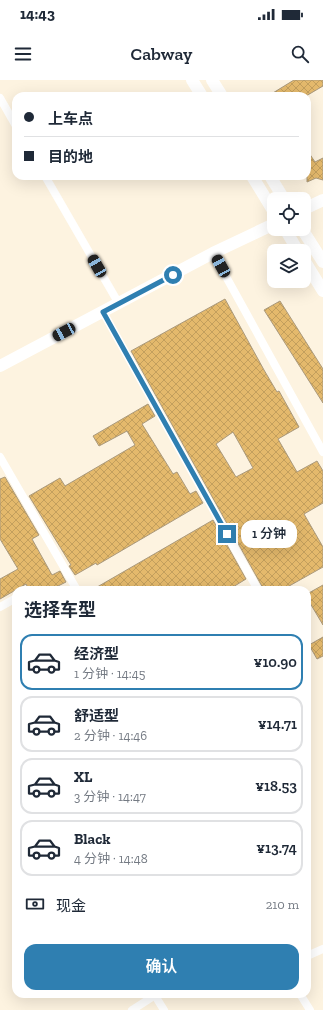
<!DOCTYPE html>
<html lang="zh">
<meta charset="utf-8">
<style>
body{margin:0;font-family:"Zilla Slab","Noto Sans SC",serif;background:#f2f2f3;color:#1f2937;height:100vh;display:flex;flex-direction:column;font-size:15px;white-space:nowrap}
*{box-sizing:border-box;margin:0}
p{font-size:13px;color:#747a83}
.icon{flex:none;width:22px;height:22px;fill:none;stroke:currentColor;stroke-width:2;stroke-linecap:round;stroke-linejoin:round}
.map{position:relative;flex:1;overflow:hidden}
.details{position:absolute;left:12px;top:506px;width:299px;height:412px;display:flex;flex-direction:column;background:#fff;border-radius:12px;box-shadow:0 4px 16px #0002}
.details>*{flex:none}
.guide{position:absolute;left:12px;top:12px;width:299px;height:88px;border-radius:12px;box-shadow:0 4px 16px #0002;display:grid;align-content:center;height:88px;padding:0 12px;background:#fff}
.tools{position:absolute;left:267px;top:112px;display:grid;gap:8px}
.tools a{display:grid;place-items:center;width:44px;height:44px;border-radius:8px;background:#fff;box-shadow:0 4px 16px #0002;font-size:20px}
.end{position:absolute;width:18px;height:18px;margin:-9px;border:5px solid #2f7fb1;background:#fff;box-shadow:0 0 0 2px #fff}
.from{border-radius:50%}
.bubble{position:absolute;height:28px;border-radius:12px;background:#fff;box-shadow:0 4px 16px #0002;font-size:13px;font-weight:600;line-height:28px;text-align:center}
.car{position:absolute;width:12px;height:24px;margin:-12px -6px;border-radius:5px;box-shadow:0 0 3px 1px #0007;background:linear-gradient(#222 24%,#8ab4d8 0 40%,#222 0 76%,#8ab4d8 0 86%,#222 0)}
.guide b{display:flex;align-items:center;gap:14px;height:38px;font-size:15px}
.guide b+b{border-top:1px solid #e0e1e3}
.guide i{width:10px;height:10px;background:#1f2937}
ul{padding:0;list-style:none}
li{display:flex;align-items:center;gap:12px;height:56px;margin:0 8px 6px;padding:0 4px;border:2px solid #e0e1e3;border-radius:12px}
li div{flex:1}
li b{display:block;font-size:15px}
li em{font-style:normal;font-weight:600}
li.selected{border-color:#2f7fb1}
li>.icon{width:36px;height:36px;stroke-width:1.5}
h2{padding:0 12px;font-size:18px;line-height:48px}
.pay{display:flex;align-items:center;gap:10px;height:44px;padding:0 12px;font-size:15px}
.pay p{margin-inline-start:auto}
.button{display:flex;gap:8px;margin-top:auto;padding:8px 12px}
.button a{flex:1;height:46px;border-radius:12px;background:#2f7fb1;color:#fff;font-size:16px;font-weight:600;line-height:46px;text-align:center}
.status{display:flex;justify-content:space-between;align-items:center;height:28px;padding:0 20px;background:#fff;direction:ltr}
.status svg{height:11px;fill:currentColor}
header{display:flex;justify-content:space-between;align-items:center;height:52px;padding:0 12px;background:#fff;font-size:18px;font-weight:600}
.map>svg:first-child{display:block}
.building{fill:url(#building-cross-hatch);stroke:#aa997c;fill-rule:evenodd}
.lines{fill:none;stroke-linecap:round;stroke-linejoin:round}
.street{stroke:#fff;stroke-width:8}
.secondary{stroke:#fff;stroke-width:12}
.route{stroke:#2f7fb1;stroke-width:5}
</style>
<div class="status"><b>14:43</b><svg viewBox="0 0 49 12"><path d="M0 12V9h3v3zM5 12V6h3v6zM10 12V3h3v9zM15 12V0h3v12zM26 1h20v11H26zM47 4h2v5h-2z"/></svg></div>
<header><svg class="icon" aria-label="menu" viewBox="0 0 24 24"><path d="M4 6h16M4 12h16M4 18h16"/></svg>Cabway<svg class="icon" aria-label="search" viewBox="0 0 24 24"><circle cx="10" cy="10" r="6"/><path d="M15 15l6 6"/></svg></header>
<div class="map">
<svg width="323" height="930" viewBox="0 0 323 930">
<defs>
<pattern id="building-cross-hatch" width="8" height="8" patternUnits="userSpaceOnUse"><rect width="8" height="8" fill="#e4b96c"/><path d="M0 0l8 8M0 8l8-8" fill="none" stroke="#c39f5d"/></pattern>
</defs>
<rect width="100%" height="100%" fill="#fdf3e0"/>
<!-- building -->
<g class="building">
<polygon points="294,0 323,0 323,6 306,16 268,16"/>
<polygon points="307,70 315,82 323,78 323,100 316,98 307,102"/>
<path d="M225 219 264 290 277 312 279 311 299 347 278 359 297 392 317 381 323 391V423L304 434 323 467V487L282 510H264L131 271ZM233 352 253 388 236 397 216 364Z"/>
<polygon points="280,221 323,289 323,323 264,230"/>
<polygon points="148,324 155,336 142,344 173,394 177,392 190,414 196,411 203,423 97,485 96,483 75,495 69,486 71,485 29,416 60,398 65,406 135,365 127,351 99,366 93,356"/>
<polygon points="5,397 39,455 32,459 52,495 60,491 66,502 50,510 29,510 26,504 0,519 0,499 18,489 0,459 0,399"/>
<polygon points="213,440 246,499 228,510 92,510"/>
<polygon points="323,505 323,545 307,518 307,514"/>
<polygon points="323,557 323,576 317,579 309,565"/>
</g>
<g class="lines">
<!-- street -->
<g class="street">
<polyline points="0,18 16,46"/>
<polyline points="45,96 119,224"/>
<polyline points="213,173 323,372"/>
<polyline points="103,232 258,510"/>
<polyline points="0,377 77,510"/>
<polyline points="0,527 16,518"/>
<polyline points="307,876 323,869"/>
<polyline points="154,914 164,930"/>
<polyline points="300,914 310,930"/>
<polyline points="132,930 157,914"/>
</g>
<!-- secondary -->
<g class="secondary">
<polyline points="192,0 202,16"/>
<polyline points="212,0 222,16"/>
<polyline points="252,96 274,132"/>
<polyline points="270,96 284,119"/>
<polyline points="304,129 323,120"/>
<polyline points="285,149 298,171"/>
<polyline points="302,149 323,182"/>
<polyline points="304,180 323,211"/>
<polyline points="0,286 213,173 274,144"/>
</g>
</g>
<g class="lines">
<!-- route -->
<polyline class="route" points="173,195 103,232 227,454"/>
</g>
</svg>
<div class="tools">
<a><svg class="icon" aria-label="locate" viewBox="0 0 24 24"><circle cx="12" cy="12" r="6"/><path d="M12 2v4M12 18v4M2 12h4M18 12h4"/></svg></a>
<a><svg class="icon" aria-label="layers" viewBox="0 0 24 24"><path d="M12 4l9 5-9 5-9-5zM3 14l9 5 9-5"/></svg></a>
</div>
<i class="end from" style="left:173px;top:195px"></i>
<i class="end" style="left:227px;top:454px"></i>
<div class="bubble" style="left:241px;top:440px;width:56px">1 分钟</div>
<i class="car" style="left:97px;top:186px;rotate:330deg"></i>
<i class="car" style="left:221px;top:186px;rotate:331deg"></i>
<i class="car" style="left:64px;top:252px;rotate:242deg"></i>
<div class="guide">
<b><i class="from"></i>上车点</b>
<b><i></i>目的地</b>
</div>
<section class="details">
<h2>选择车型</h2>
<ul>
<li class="selected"><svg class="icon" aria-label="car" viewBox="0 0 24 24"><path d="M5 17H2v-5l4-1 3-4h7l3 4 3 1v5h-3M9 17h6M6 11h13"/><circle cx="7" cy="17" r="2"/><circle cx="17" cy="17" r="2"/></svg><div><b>经济型</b><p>1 分钟 · 14:45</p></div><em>¥10.90</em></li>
<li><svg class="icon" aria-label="car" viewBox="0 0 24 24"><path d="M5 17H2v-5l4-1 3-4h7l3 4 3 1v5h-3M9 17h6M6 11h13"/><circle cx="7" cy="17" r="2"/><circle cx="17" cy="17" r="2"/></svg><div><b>舒适型</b><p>2 分钟 · 14:46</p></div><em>¥14.71</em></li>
<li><svg class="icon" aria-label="car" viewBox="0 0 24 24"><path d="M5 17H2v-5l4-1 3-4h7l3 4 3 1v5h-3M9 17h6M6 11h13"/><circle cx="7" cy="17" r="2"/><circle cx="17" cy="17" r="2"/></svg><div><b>XL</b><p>3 分钟 · 14:47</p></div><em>¥18.53</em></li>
<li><svg class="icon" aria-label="car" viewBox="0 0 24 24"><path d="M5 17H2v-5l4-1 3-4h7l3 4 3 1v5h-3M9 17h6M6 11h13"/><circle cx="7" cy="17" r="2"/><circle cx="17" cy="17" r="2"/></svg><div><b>Black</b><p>4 分钟 · 14:48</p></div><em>¥13.74</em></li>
</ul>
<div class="pay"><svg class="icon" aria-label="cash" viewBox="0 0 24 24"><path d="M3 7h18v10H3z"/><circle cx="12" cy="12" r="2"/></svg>现金<p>210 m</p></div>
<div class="button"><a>确认</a></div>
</section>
</div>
